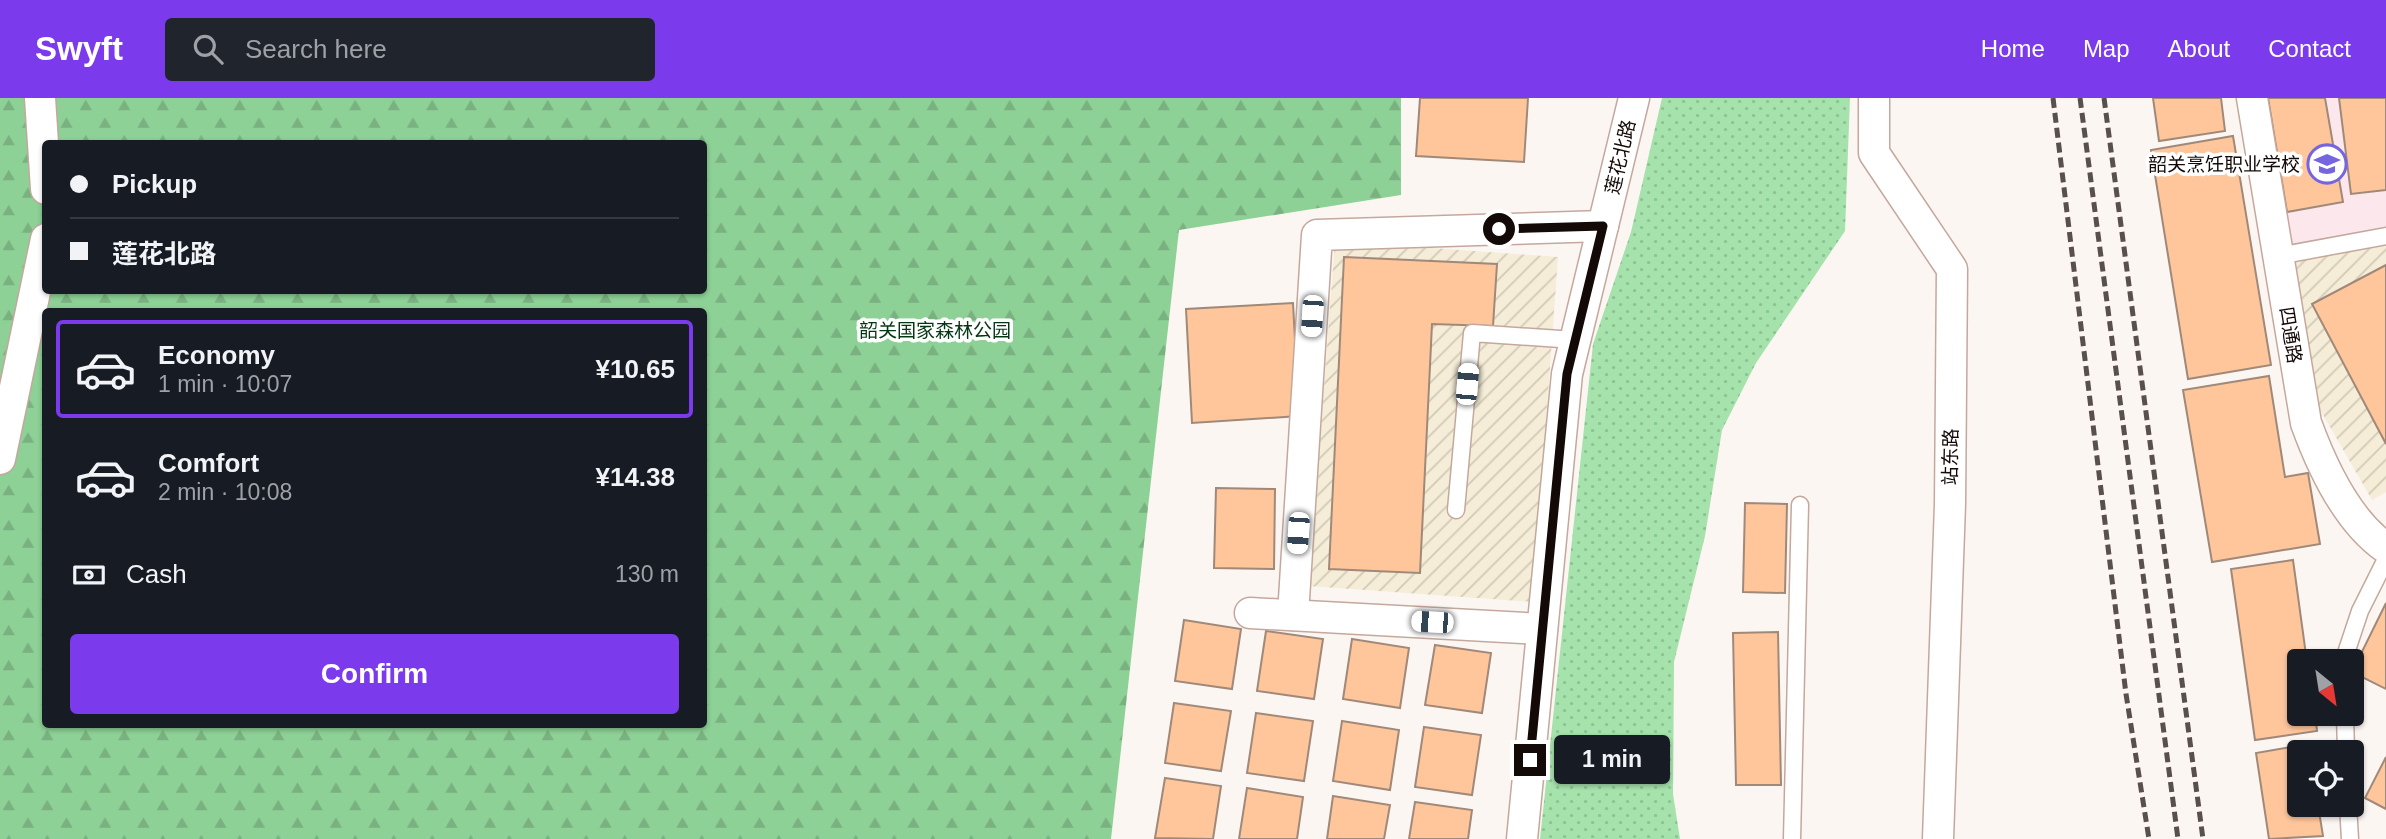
<!DOCTYPE html>
<meta charset="utf-8">
<style>
body{margin:0;font-family:Arial,"Noto Sans SC",sans-serif;background:#20242c;color:#f1f3f6;height:100vh;display:flex;flex-direction:column;font-size:26px;white-space:nowrap}
*{box-sizing:border-box;margin:0}
p{font-size:23px;color:#9ea1a6}
.icon{flex:none;width:38px;height:38px;fill:none;stroke:currentColor;stroke-width:2;stroke-linecap:round;stroke-linejoin:round}
.map{position:relative;flex:1;overflow:hidden}
.sheet{position:absolute;left:42px;top:210px;width:665px;height:420px;display:flex;flex-direction:column;background:#171b24;border-radius:7px;box-shadow:0 2px 5px #0004}
.sheet>*{flex:none}
.guide{position:absolute;left:42px;top:42px;width:665px;height:154px;border-radius:7px;box-shadow:0 2px 5px #0004;display:grid;align-content:center;height:154px;padding:0 28px;background:#171b24}
.needle{width:46px;rotate:150deg}
.controls{position:absolute;left:2287px;top:551px;display:grid;gap:14px}
.controls a{display:grid;place-items:center;width:77px;height:77px;border-radius:7px;background:#171b24;box-shadow:0 2px 5px #0004;font-size:35px}
.end{position:absolute;width:32px;height:32px;margin:-16px;border:9px solid #130906;background:#fff;box-shadow:0 0 0 4px #fff}
.from{border-radius:50%}
.bubble{position:absolute;height:49px;border-radius:7px;background:#171b24;box-shadow:0 2px 5px #0004;font-size:23px;font-weight:800;line-height:49px;text-align:center}
.car{position:absolute;width:21px;height:42px;margin:-21px -10px;border-radius:9px;box-shadow:0 0 5px 2px #0007;background:linear-gradient(#fff 24%,#345 0 40%,#fff 0 76%,#345 0 86%,#fff 0)}
.guide b{display:flex;align-items:center;gap:24px;height:66px;font-size:26px}
.guide b+b{border-top:2px solid #363941}
.guide i{width:18px;height:18px;background:#f1f3f6}
ul{padding:12px 0 0;list-style:none}
li{display:flex;align-items:center;gap:21px;height:98px;margin:0 14px 10px;padding:0 14px;border:4px solid transparent;border-radius:7px}
li div{flex:1}
li b{display:block;font-size:26px}
li em{font-style:normal;font-weight:800}
li.selected{border-color:#7c3aed}
li>.icon{width:63px;height:63px;stroke-width:1.5}
.pay{display:flex;align-items:center;gap:18px;height:77px;padding:0 28px;font-size:26px}
.pay p{margin-inline-start:auto}
.primary-button{display:flex;gap:14px;margin-top:auto;padding:14px 28px}
.primary-button a{flex:1;height:80px;border-radius:7px;background:#7c3aed;color:#fff;font-size:28px;font-weight:800;line-height:80px;text-align:center}
header{display:flex;align-items:center;gap:42px;box-sizing:border-box;height:98px;padding:0 35px;background:#7c3aed;color:#fff}
header strong{font-size:33px}
nav{display:flex;gap:38px;margin-inline-start:auto;font-size:24px}
.search{width:490px;height:63px;background:#20242c;display:flex;align-items:center;gap:18px;box-sizing:border-box;padding:0 24px;border-radius:7px;color:#9ea1a6;font-size:26px}
.map>svg:first-child{display:block}
.industrial{fill:url(#industrial-furrows)}
.education{fill:#fce7ec}
.grass{fill:url(#grass-dots)}
.forest{fill:url(#forest-firs);fill-rule:evenodd}
.building{fill:#ffc69c;stroke:#a08979;stroke-width:2}
.lines{fill:none;stroke-linecap:round;stroke-linejoin:round}
.lane-casing{stroke:#c4a89d;stroke-width:19}
.street-casing{stroke:#c4a89d;stroke-width:33}
.lane{stroke:#fff;stroke-width:16}
.street{stroke:#fff;stroke-width:30}
.rail{stroke:#59504d;stroke-width:5;stroke-dasharray:10 5;stroke-linecap:butt}
.route{stroke:#130906;stroke-width:9}
.labels{text-anchor:middle;stroke-width:7;stroke-linejoin:round;paint-order:stroke}
.street-label{font-size:19px;fill:#130906;stroke:#fff}
.poi-label{font-size:19px;fill:#130906;stroke:#fff;text-anchor:end}
.park-label{font-size:19px;fill:#033712;stroke:#fff}
</style>
<header>
<strong>Swyft</strong>
<div class="search"><svg class="icon" aria-label="search" viewBox="0 0 24 24"><circle cx="10" cy="10" r="6"/><path d="M15 15l6 6"/></svg>Search here</div>
<nav><a>Home</a><a>Map</a><a>About</a><a>Contact</a></nav>
</header>
<div class="map">
<svg width="2386" height="741" viewBox="0 0 2386 741">
<defs>
<pattern id="industrial-furrows" width="10" height="10" patternUnits="userSpaceOnUse" patternTransform="scale(1.75)"><rect width="10" height="10" fill="#f5edd7"/><path d="M-1 1l2-2M0 10L10 0M9 11l2-2" fill="none" stroke="#d1cab7"/></pattern>
<pattern id="grass-dots" width="8" height="8" patternUnits="userSpaceOnUse" patternTransform="scale(1.75)"><rect width="8" height="8" fill="#a5e2ac"/><path d="M2 2h.1M6 6h.1" fill="none" stroke="#8dc192" stroke-width="1.8" stroke-linecap="round"/></pattern>
<pattern id="forest-firs" width="22" height="20" patternUnits="userSpaceOnUse" patternTransform="scale(1.75)"><rect width="22" height="20" fill="#8dd196"/><path d="M5 1l3.5 6h-7zM16 11l3.5 6h-7z" fill="#79b280"/></pattern>
</defs>
<rect width="100%" height="100%" fill="#fcf6f3"/>
<!-- industrial -->
<g class="industrial">
<polygon points="1335,143 1558,159 1533,504 1309,488"/>
<polygon points="2386,146 2386,394 2372,402 2318,308 2286,165"/>
</g>
<!-- education -->
<polygon class="education" points="2257,0 2386,0 2386,133 2283,153"/>
<!-- grass -->
<polygon class="grass" points="1662,0 1850,0 1845,133 1756,265 1722,332 1705,438 1674,564 1673,696 1680,741 1540,741 1593,246 1631,134"/>
<!-- forest -->
<path class="forest" d="M0 0H1401V97L1179 132 1111 741H0ZM46 46H704V192H46ZM46 214H704V626H46Z"/>
<!-- building -->
<g class="building">
<polygon points="1420,0 1528,0 1524,64 1416,58"/>
<polygon points="2153,0 2221,0 2225,33 2159,43"/>
<polygon points="2268,0 2325,0 2343,104 2287,114"/>
<polygon points="2339,0 2386,0 2386,92 2351,96"/>
<polygon points="2233,38 2271,267 2188,281 2151,52"/>
<polygon points="1344,159 1497,166 1493,228 1432,226 1420,475 1329,471"/>
<polygon points="2386,167 2386,346 2312,206"/>
<polygon points="1293,205 1299,318 1192,325 1186,211"/>
<polygon points="2269,278 2285,379 2308,375 2320,446 2212,464 2183,292"/>
<polygon points="1216,390 1275,391 1274,471 1214,470"/>
<polygon points="1745,405 1787,406 1785,495 1743,494"/>
<polygon points="2293,462 2307,564 2300,564 2300,616 2315,616 2317,633 2255,642 2231,471"/>
<polygon points="2386,505 2386,591 2352,574"/>
<polygon points="1184,522 1241,531 1232,591 1175,583"/>
<polygon points="1266,533 1323,541 1314,601 1257,593"/>
<polygon points="1778,534 1781,687 1736,687 1733,535"/>
<polygon points="1352,541 1409,550 1400,610 1343,601"/>
<polygon points="1435,547 1491,555 1482,615 1425,607"/>
<polygon points="1174,605 1231,613 1221,673 1165,665"/>
<polygon points="1256,615 1313,623 1304,683 1247,675"/>
<polygon points="1342,623 1399,632 1390,692 1333,683"/>
<polygon points="1424,629 1481,637 1472,697 1415,689"/>
<polygon points="2309,646 2310,654 2300,654 2300,707 2318,707 2323,738 2269,741 2256,655"/>
<polygon points="2386,659 2386,711 2365,700"/>
<polygon points="1165,680 1221,688 1213,741 1155,740"/>
<polygon points="1247,690 1303,699 1297,741 1239,741"/>
<polygon points="1333,698 1390,707 1384,741 1327,741"/>
<polygon points="1415,704 1472,712 1468,741 1409,741"/>
</g>
<g class="lines">
<!-- lane casing -->
<g class="lane-casing">
<g id="lane">
<polyline points="2278,158 2386,138"/>
<polyline points="1456,412 1472,235 1575,242"/>
<polyline points="2343,564 2360,513 2386,461"/>
<polyline points="2345,616 2346,654"/>
<polyline points="2348,707 2350,741"/>
<polyline points="1792,741 1800,407"/>
</g>
</g>
<!-- street casing -->
<g class="street-casing">
<g id="street">
<polyline points="40,0 46,91"/>
<polyline points="1874,0 1874,55 1952,171 1950,406 1938,741"/>
<path d="M2252 0 2306 325C2322 369 2347 423 2386 450"/>
<polyline points="0,361 46,141"/>
<polyline points="1250,515 1542,531"/>
<polyline points="1293,517 1317,137 1603,128"/>
<polyline points="1522,741 1567,276 1634,0"/>
</g>
</g>
<!-- lane -->
<use href="#lane" class="lane"/>
<!-- street -->
<use href="#street" class="street"/>
<!-- rail -->
<g class="rail">
<polyline points="2053,0 2126,596 2149,741"/>
<polyline points="2080,0 2178,741"/>
<polyline points="2104,0 2203,741"/>
</g>
</g>
<g class="lines">
<!-- route -->
<polyline class="route" points="1499,131 1603,128 1567,276 1530,662"/>
</g>
<!-- icons -->
<defs>
<g id="school-ring" transform="scale(2.0125)"><circle r="9.5" fill="#fff" stroke="#7665e0" stroke-width="1.5"/><path d="M0-5L7-2L0 1L-7-2ZM-4 1L0 2.5L4 1V4Q0 6-4 4Z" fill="#7665e0"/></g>
</defs>
<g fill-rule="evenodd">
<use href="#school-ring" x="2327" y="66"/>
</g>
<g class="labels">
<!-- street labels -->
<g class="street-label">
<text transform="translate(1620 59) rotate(-77)" y="7">莲花北路</text>
<text transform="translate(2291 237) rotate(81)" y="7">四通路</text>
<text transform="translate(1950 359) rotate(-89)" y="7">站东路</text>
</g>
<!-- poi labels -->
<g class="poi-label">
<text x="2300" y="73">韶关烹饪职业学校</text>
</g>
<!-- park labels -->
<g class="park-label">
<text x="935" y="239">韶关国家森林公园</text>
</g>
</g>
</svg>
<div class="controls">
<a><svg class="needle" viewBox="-14 -14 28 28"><path d="M0-13l5 13h-10z" fill="#e53935"/><path d="M0 13l5-13h-10z" fill="#9ea1a6"/></svg></a>
<a><svg class="icon" aria-label="locate" viewBox="0 0 24 24"><circle cx="12" cy="12" r="6"/><path d="M12 2v4M12 18v4M2 12h4M18 12h4"/></svg></a>
</div>
<i class="end from" style="left:1499px;top:131px"></i>
<i class="end" style="left:1530px;top:662px"></i>
<div class="bubble" style="left:1554px;top:637px;width:116px">1 min</div>
<i class="car" style="left:1312px;top:218px;rotate:184deg"></i>
<i class="car" style="left:1467px;top:286px;rotate:5deg"></i>
<i class="car" style="left:1298px;top:435px;rotate:184deg"></i>
<i class="car" style="left:1432px;top:524px;rotate:273deg"></i>
<div class="guide">
<b><i class="from"></i>Pickup</b>
<b><i></i>莲花北路</b>
</div>
<section class="sheet">
<ul>
<li class="selected"><svg class="icon" aria-label="car" viewBox="0 0 24 24"><path d="M5 17H2v-5l4-1 3-4h7l3 4 3 1v5h-3M9 17h6M6 11h13"/><circle cx="7" cy="17" r="2"/><circle cx="17" cy="17" r="2"/></svg><div><b>Economy</b><p>1 min · 10:07</p></div><em>¥10.65</em></li>
<li><svg class="icon" aria-label="car" viewBox="0 0 24 24"><path d="M5 17H2v-5l4-1 3-4h7l3 4 3 1v5h-3M9 17h6M6 11h13"/><circle cx="7" cy="17" r="2"/><circle cx="17" cy="17" r="2"/></svg><div><b>Comfort</b><p>2 min · 10:08</p></div><em>¥14.38</em></li>
</ul>
<div class="pay"><svg class="icon" aria-label="cash" viewBox="0 0 24 24"><path d="M3 7h18v10H3z"/><circle cx="12" cy="12" r="2"/></svg>Cash<p>130 m</p></div>
<div class="primary-button"><a>Confirm</a></div>
</section>
</div>
